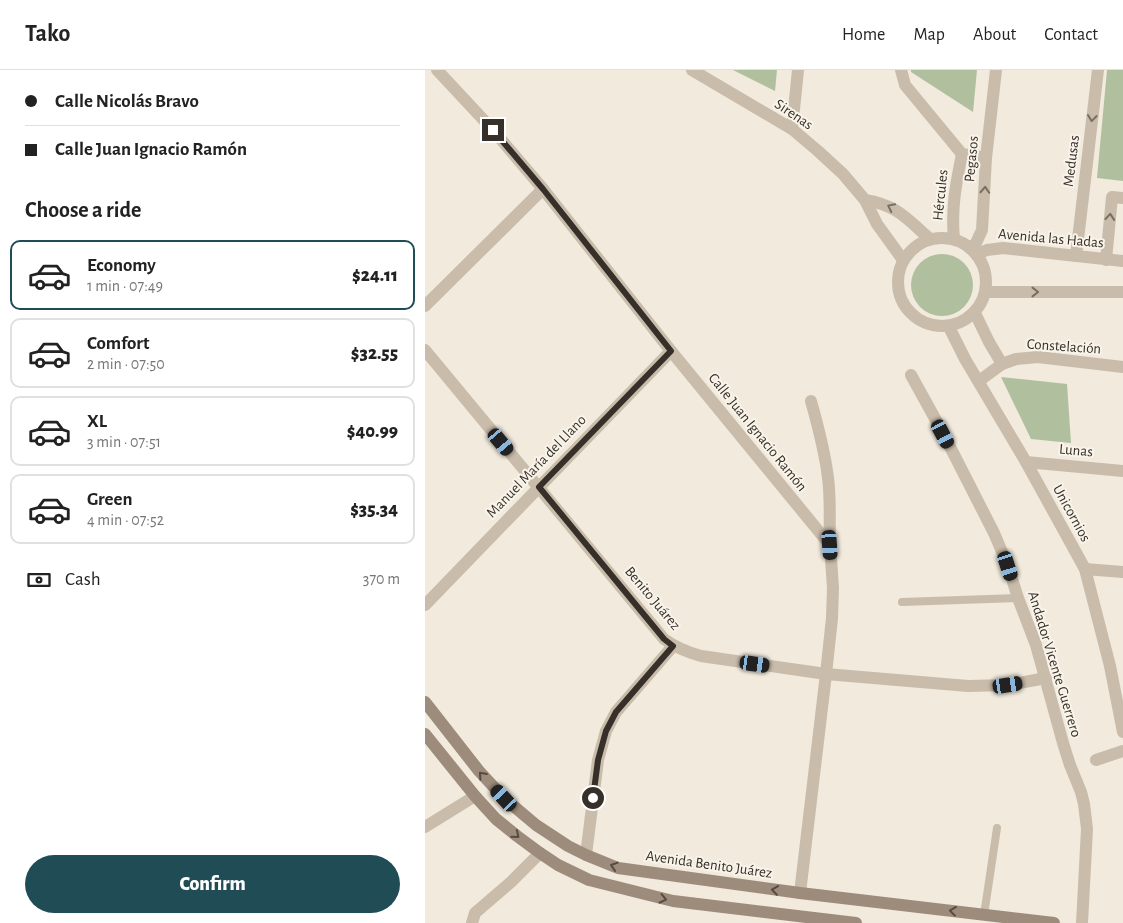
<!DOCTYPE html>
<meta charset="utf-8">
<style>
body{margin:0;font-family:"Alegreya Sans",sans-serif;background:#f2f2f2;color:#222;height:100vh;display:flex;flex-direction:column;font-size:19px;white-space:nowrap}
*{box-sizing:border-box;margin:0}
p{font-size:16px;color:#767676}
.icon{flex:none;width:28px;height:28px;fill:none;stroke:currentColor;stroke-width:2;stroke-linecap:round;stroke-linejoin:round}
.map{position:relative;flex:1;overflow:hidden}
.drawer{display:flex;flex-direction:column;background:#fff;width:425px}
.drawer>*{flex:none}
.guide{display:grid;align-content:center;height:110px;padding:0 25px;background:#fff}
.end{position:absolute;width:22px;height:22px;margin:-11px;border:6px solid #372f29;background:#fff;box-shadow:0 0 0 2px #fff}
.from{border-radius:50%}
.car{position:absolute;width:15px;height:30px;margin:-15px -8px;border-radius:6px;box-shadow:0 0 4px 1px #0007;background:linear-gradient(#222 24%,#8ab4d8 0 40%,#222 0 76%,#8ab4d8 0 86%,#222 0)}
.guide b{display:flex;align-items:center;gap:18px;height:48px;font-size:19px}
.guide b+b{border-top:1px solid #e0e0e0}
.guide i{width:12px;height:12px;background:#222}
ul{padding:0;list-style:none}
li{display:flex;align-items:center;gap:15px;height:70px;margin:0 10px 8px;padding:0 15px;border:2px solid #e0e0e0;border-radius:10px}
li div{flex:1}
li b{display:block;font-size:19px}
li em{font-style:normal;font-weight:800}
li.selected{border-color:#204c56}
li>.icon{width:45px;height:45px;stroke-width:1.5}
h2{padding:0 25px;font-size:22px;line-height:60px}
.pay{display:flex;align-items:center;gap:12px;height:55px;padding:0 25px;font-size:19px}
.pay p{margin-inline-start:auto}
.button{display:flex;gap:10px;margin-top:auto;padding:10px 25px}
.button a{flex:1;height:58px;border-radius:30px;background:#204c56;color:#fff;font-size:20px;font-weight:800;line-height:58px;text-align:center}
header{display:flex;align-items:center;gap:30px;box-sizing:border-box;height:70px;padding:0 25px;background:#fff;border-bottom:1px solid #e0e0e0}
header strong{font-size:24px}
nav{display:flex;gap:28px;margin-inline-start:auto;font-size:18px}
main{display:flex;flex:1;min-height:0}
.map>svg:first-child{display:block}
.green{fill:#b0c09e}
.lines{fill:none;stroke-linecap:round;stroke-linejoin:round}
.lane{stroke:#c9bcaa;stroke-width:8}
.street{stroke:#c9bcaa;stroke-width:12}
.secondary{stroke:#9d8c7b;stroke-width:12}
.oneway{stroke:#796e63}
.oneway2{stroke:#564b42}
.route{stroke:#372f29;stroke-width:6}
.labels{text-anchor:middle;stroke-width:4;stroke-linejoin:round;paint-order:stroke}
.street-label{font-size:15px;fill:#372f29;stroke:#f9f4ea}
</style>
<header>
<strong>Tako</strong>
<nav><a>Home</a><a>Map</a><a>About</a><a>Contact</a></nav>
</header>
<main>
<section class="drawer">
<div class="guide">
<b><i class="from"></i>Calle Nicolás Bravo</b>
<b><i></i>Calle Juan Ignacio Ramón</b>
</div>
<h2>Choose a ride</h2>
<ul>
<li class="selected"><svg class="icon" aria-label="car" viewBox="0 0 24 24"><path d="M5 17H2v-5l4-1 3-4h7l3 4 3 1v5h-3M9 17h6M6 11h13"/><circle cx="7" cy="17" r="2"/><circle cx="17" cy="17" r="2"/></svg><div><b>Economy</b><p>1 min · 07:49</p></div><em>$24.11</em></li>
<li><svg class="icon" aria-label="car" viewBox="0 0 24 24"><path d="M5 17H2v-5l4-1 3-4h7l3 4 3 1v5h-3M9 17h6M6 11h13"/><circle cx="7" cy="17" r="2"/><circle cx="17" cy="17" r="2"/></svg><div><b>Comfort</b><p>2 min · 07:50</p></div><em>$32.55</em></li>
<li><svg class="icon" aria-label="car" viewBox="0 0 24 24"><path d="M5 17H2v-5l4-1 3-4h7l3 4 3 1v5h-3M9 17h6M6 11h13"/><circle cx="7" cy="17" r="2"/><circle cx="17" cy="17" r="2"/></svg><div><b>XL</b><p>3 min · 07:51</p></div><em>$40.99</em></li>
<li><svg class="icon" aria-label="car" viewBox="0 0 24 24"><path d="M5 17H2v-5l4-1 3-4h7l3 4 3 1v5h-3M9 17h6M6 11h13"/><circle cx="7" cy="17" r="2"/><circle cx="17" cy="17" r="2"/></svg><div><b>Green</b><p>4 min · 07:52</p></div><em>$35.34</em></li>
</ul>
<div class="pay"><svg class="icon" aria-label="cash" viewBox="0 0 24 24"><path d="M3 7h18v10H3z"/><circle cx="12" cy="12" r="2"/></svg>Cash<p>370 m</p></div>
<div class="button"><a>Confirm</a></div>
</section>
<div class="map">
<svg width="698" height="853" viewBox="0 0 698 853">
<rect width="100%" height="100%" fill="#f1eadd"/>
<!-- green -->
<g class="green">
<polygon points="308,0 352,0 350,21"/>
<polygon points="486,0 552,0 548,42 486,2"/>
<polygon points="682,0 698,0 698,111 672,108"/>
<circle cx="517" cy="215" r="31"/>
<polygon points="576,307 642,314 646,373 606,369"/>
</g>
<g class="lines">
<!-- lane -->
<g class="lane">
<polyline points="477,532 593,528"/>
<polyline points="559,845 572,758"/>
</g>
<!-- street -->
<g class="street">
<polyline points="12,0 68,60 118,119 246,281 405,475 408,518 407,548 401,604 375,823"/>
<polyline points="267,0 367,59 393,81 418,104 440,130 452,154 478,190"/>
<polyline points="476,0 480,15 537,84 561,88"/>
<polyline points="367,59 373,0"/>
<path d="M440 130C472 135 482 149 505 169"/>
<circle cx="517" cy="212" r="44"/>
<path d="M529 169C526 138 531 114 537 84"/>
<polyline points="546,178 551,173 557,160 561,88 571,0"/>
<polyline points="552,184 562,180 578,178 698,191"/>
<polyline points="651,186 673,0"/>
<polyline points="681,190 687,127 698,128"/>
<polyline points="561,222 698,222"/>
<polyline points="0,236 118,119"/>
<polyline points="550,243 564,272 577,294"/>
<polyline points="524,257 540,289 601,392 660,499 685,596 698,662"/>
<path d="M0 280 239 569C251 578 262 582 276 586L401 604 543 616 583 615 621 608"/>
<polyline points="486,305 518,363 569,463 583,496 593,528 611,575 638,673 645,695 656,722 659,734 662,759 657,853"/>
<polyline points="554,311 577,294 591,289 613,287 698,297"/>
<path d="M386 331C393 356 400 382 403 408 406 430 404 453 405 475"/>
<polyline points="601,392 698,401"/>
<polyline points="660,499 698,502"/>
<polyline points="0,535 246,281"/>
<polyline points="671,690 698,681"/>
<polyline points="0,757 50,726"/>
<polyline points="161,785 173,690 181,661 191,642 248,576"/>
<polyline points="47,853 50,843 86,812 115,783"/>
</g>
<!-- secondary -->
<g class="secondary">
<polyline points="0,632 54,701 79,728 111,755 143,776 161,785 193,798 375,823 629,853"/>
<polyline points="0,664 50,726 71,749 92,766 115,783 133,795 164,810 248,831 431,853"/>
</g>
</g>
<!-- one-way arrows -->
<defs><path id="oneway-chevron" d="M-2-3.5L2.5 0L-2 3.5" fill="none" stroke-width="1.6" stroke-linecap="round" stroke-linejoin="round" transform="scale(1.25)"/></defs>
<g class="oneway">
<use href="#oneway-chevron" transform="translate(667 48) rotate(97)"/>
<use href="#oneway-chevron" transform="translate(560 120) rotate(-87)"/>
<use href="#oneway-chevron" transform="translate(466 137) rotate(-154)"/>
<use href="#oneway-chevron" transform="translate(685 147) rotate(-85)"/>
<use href="#oneway-chevron" transform="translate(610 222)"/>
</g>
<g class="oneway2">
<use href="#oneway-chevron" transform="translate(57 705) rotate(-132)"/>
<use href="#oneway-chevron" transform="translate(91 765) rotate(39)"/>
<use href="#oneway-chevron" transform="translate(189 796) rotate(-162)"/>
<use href="#oneway-chevron" transform="translate(350 820) rotate(-172)"/>
<use href="#oneway-chevron" transform="translate(238 829) rotate(13)"/>
<use href="#oneway-chevron" transform="translate(528 841) rotate(-173)"/>
</g>
<g class="lines">
<!-- route -->
<polyline class="route" points="68,60 118,119 246,281 114,417 239,569 248,576 191,642 181,661 173,690 168,728"/>
</g>
<g class="labels">
<!-- street labels -->
<g class="street-label">
<text transform="translate(369 44) rotate(34)" y="5">Sirenas</text>
<text transform="translate(546 89) rotate(-85)" y="5">Pegasos</text>
<text transform="translate(646 91) rotate(-83)" y="5">Medusas</text>
<text transform="translate(515 125) rotate(-84)" y="5">Hércules</text>
<text transform="translate(626 168) rotate(5)" y="5">Avenida las Hadas</text>
<text transform="translate(639 276) rotate(4)" y="5">Constelación</text>
<text transform="translate(333 362) rotate(51)" y="5">Calle Juan Ignacio Ramón</text>
<text transform="translate(651 380) rotate(5)" y="5">Lunas</text>
<text transform="translate(111 396) rotate(-46)" y="5">Manuel María del Llano</text>
<text transform="translate(647 443) rotate(61)" y="5">Unicornios</text>
<text transform="translate(228 528) rotate(50)" y="5">Benito Juárez</text>
<text transform="translate(630 594) rotate(73)" y="5">Andador Vicente Guerrero</text>
<text transform="translate(284 794) rotate(8)" y="5">Avenida Benito Juárez</text>
</g>
</g>
</svg>
<i class="end from" style="left:168px;top:728px"></i>
<i class="end" style="left:68px;top:60px"></i>
<i class="car" style="left:518px;top:364px;rotate:152deg"></i>
<i class="car" style="left:76px;top:372px;rotate:140deg"></i>
<i class="car" style="left:405px;top:475px;rotate:176deg"></i>
<i class="car" style="left:583px;top:496px;rotate:162deg"></i>
<i class="car" style="left:330px;top:594px;rotate:98deg"></i>
<i class="car" style="left:583px;top:615px;rotate:81deg"></i>
<i class="car" style="left:79px;top:728px;rotate:317deg"></i>
</div>
</main>
